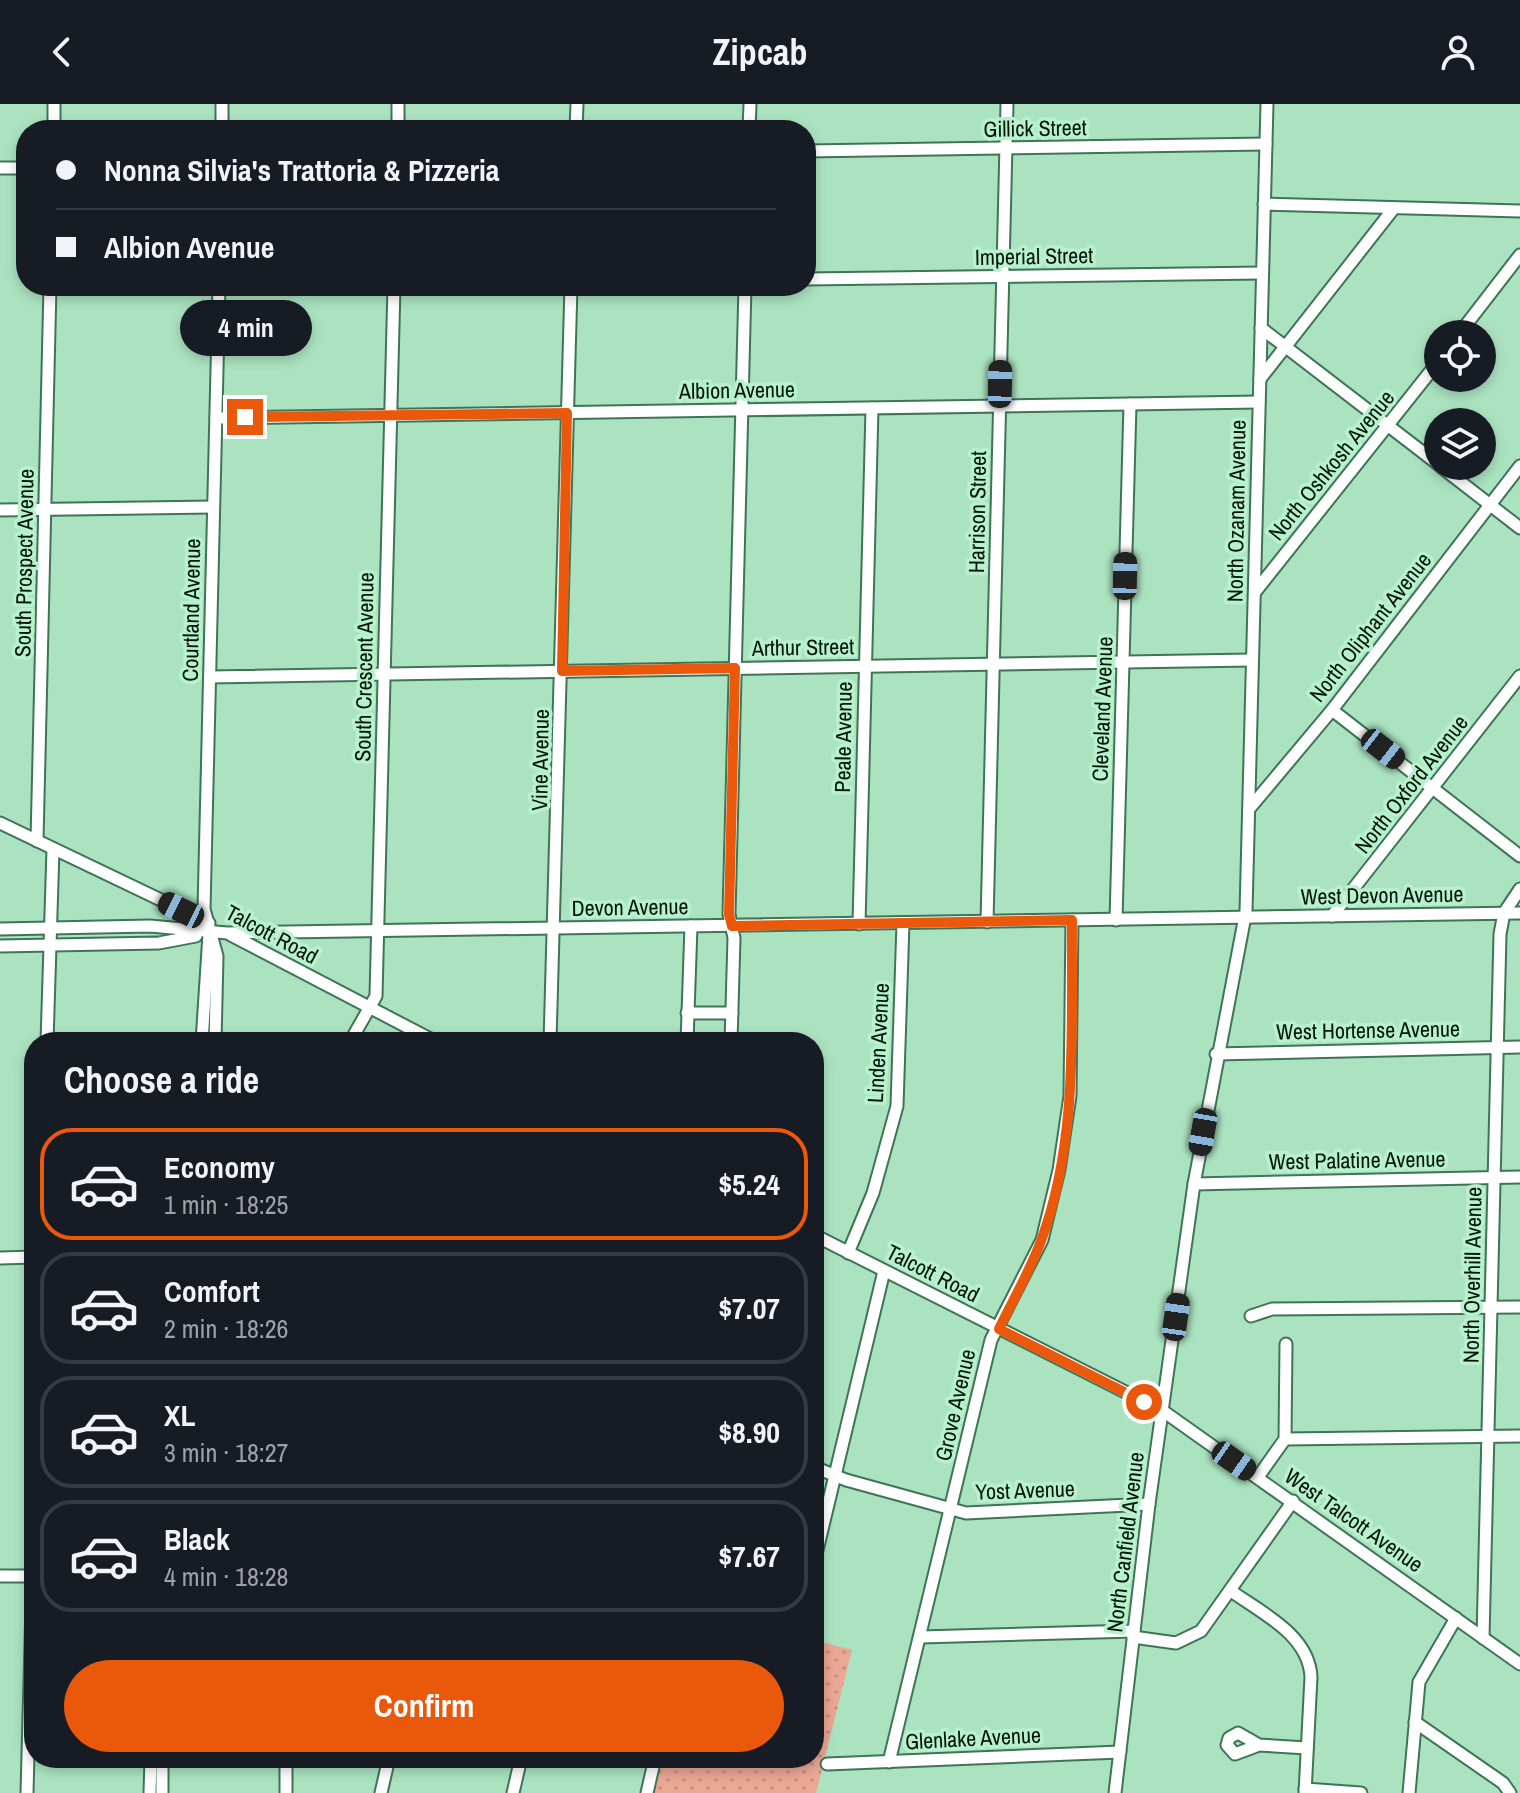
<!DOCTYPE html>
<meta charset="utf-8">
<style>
body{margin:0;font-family:"Archivo Narrow",sans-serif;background:#242831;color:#f1f3f6;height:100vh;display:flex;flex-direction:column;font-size:30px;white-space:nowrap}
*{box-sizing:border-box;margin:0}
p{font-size:26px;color:#9ea1a6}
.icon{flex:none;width:44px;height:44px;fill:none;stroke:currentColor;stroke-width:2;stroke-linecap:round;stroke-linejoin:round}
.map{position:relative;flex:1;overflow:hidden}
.drawer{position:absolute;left:24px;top:928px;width:800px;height:736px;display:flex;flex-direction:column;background:#171b24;border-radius:32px;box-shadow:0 4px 12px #0003}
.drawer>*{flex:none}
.guide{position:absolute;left:16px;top:16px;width:800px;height:176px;border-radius:32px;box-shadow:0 4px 12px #0003;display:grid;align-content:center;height:176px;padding:0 40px;background:#171b24}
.controls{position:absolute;left:1424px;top:216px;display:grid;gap:16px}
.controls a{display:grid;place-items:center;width:72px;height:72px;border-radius:50%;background:#171b24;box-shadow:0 4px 12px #0003;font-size:40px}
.end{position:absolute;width:36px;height:36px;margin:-18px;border:10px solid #ea580c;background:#fff;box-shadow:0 0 0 4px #fff}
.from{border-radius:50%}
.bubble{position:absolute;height:56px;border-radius:28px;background:#171b24;box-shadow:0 4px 12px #0003;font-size:26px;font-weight:800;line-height:56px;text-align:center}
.car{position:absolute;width:24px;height:48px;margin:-24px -12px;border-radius:10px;box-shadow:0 0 6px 2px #0007;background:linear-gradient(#222 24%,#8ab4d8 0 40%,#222 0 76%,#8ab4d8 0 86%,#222 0)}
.guide b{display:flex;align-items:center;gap:28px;height:76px;font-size:30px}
.guide b+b{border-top:2px solid #363941}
.guide i{width:20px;height:20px;background:#f1f3f6}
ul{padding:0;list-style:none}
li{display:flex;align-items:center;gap:24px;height:112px;margin:0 16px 12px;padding:0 24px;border:4px solid #363941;border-radius:32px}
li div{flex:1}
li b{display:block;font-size:30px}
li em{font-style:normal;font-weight:800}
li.selected{border-color:#ea580c}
li>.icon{width:72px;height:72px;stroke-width:1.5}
h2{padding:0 40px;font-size:36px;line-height:96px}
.cta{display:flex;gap:16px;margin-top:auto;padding:16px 40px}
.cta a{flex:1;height:92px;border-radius:48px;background:#ea580c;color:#fff;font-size:32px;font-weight:800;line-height:92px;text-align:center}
header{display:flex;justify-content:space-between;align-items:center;height:104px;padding:0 40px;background:#171b24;font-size:36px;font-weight:800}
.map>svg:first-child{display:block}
.park{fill:url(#park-dots)}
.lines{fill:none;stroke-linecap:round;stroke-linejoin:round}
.minor-casing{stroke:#3f7456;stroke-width:15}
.minor{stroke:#fff;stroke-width:11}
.route{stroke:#ea580c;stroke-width:10}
.labels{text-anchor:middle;stroke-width:7;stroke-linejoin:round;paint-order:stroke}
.street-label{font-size:22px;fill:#02160a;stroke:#b8f1cd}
</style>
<header><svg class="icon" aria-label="back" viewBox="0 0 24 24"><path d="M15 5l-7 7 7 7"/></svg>Zipcab<svg class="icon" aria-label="person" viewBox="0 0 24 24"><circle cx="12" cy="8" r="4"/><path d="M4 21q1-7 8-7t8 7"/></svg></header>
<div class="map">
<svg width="1520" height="1689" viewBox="0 0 1520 1689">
<defs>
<pattern id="park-dots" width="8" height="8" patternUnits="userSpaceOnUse" patternTransform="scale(2)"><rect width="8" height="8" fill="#e9a794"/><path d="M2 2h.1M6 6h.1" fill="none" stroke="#c68f7e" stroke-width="1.8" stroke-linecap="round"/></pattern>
</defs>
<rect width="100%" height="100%" fill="#abe3c0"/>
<!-- park -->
<polygon class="park" points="814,1536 852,1546 816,1689 653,1689 661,1654 814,1654"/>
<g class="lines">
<!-- minor casing -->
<g class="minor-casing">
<g id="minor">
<polyline points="54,26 54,0"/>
<polyline points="222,26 222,0"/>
<polyline points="398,26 398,0"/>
<polyline points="576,26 577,0"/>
<polyline points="749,26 750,0"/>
<polyline points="806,47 1266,40"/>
<polyline points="0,64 26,64"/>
<polyline points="1264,100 1520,107"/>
<polyline points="806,175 1262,169"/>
<polyline points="1261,224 1438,360"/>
<polyline points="1459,230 1520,151"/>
<polyline points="1260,275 1394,104"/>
<polyline points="216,314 1259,298"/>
<polyline points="1440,362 1520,424"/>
<polyline points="0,406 213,403"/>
<polyline points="1255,488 1438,258"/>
<polyline points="210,573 1252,556"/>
<polyline points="1332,606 1520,752"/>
<polyline points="1249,705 1332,606 1520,362"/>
<polyline points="0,719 209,819"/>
<polyline points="37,737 50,182"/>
<polyline points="1332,812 1520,572"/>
<polyline points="1116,816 1130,300"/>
<polyline points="987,818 1007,0"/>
<polyline points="859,820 872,304"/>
<polyline points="0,825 150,822 227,829 1520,809"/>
<polyline points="231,831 436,938"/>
<polyline points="0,842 159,839 196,832"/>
<polyline points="687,909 732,909"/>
<polyline points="47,938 53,745"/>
<polyline points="202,938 209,830"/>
<polyline points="215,938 217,852 204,805 219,182"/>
<polyline points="350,938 376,892 394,182"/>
<polyline points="550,938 571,182"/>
<polyline points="687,938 691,822"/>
<polyline points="731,938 734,834 729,810 745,182"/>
<polyline points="1216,950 1520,943"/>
<polyline points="1194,1080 1520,1073"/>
<polyline points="814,1131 1163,1307 1520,1560"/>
<polyline points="848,1149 873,1089 897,1002 903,819"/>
<polyline points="0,1154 34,1153"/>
<polyline points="1251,1212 1272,1205 1520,1203"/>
<polyline points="1285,1335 1520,1332"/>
<polyline points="814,1363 846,1376 966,1409 1149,1400"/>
<polyline points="1258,1373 1285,1335 1286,1240"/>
<polyline points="814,1459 884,1167"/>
<polyline points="0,1472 34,1472"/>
<path d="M1231 1487C1262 1509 1309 1531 1311 1573L1305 1689"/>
<polyline points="921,1533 1134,1527"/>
<polyline points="1133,1533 1176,1539 1201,1527 1293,1397"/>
<polyline points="1483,1534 1500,830 1504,809 1520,785"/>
<polyline points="1415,1618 1503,1679 1510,1689"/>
<polyline points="1259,1641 1235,1650 1227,1641 1229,1634 1238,1629 1259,1641 1307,1644"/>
<polyline points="889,1658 991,1236 1042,1136 1059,1066 1070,992 1072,816"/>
<polyline points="827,1660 1120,1648"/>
<polyline points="1305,1685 1361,1689"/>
<polyline points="27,1689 34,1426"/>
<polyline points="150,1689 151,1654"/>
<polyline points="162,1689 162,1654"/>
<polyline points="286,1689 286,1654"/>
<polyline points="381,1689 389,1654"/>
<polyline points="513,1689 521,1654"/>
<polyline points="647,1689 655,1654"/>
<polyline points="1115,1689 1149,1400 1194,1080 1246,807 1267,0"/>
<polyline points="1409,1689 1419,1578 1456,1514"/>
</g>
</g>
<!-- minor -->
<use href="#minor" class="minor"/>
</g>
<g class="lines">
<!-- route -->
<path class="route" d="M245 313 567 309 562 567 735 564 729 810 732 822 1072 816C1071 922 1079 1036 1041 1137 1030 1167 1013 1196 999 1225L1144 1298"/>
</g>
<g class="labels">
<!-- street labels -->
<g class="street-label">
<text transform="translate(1035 24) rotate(-1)" y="8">Gillick Street</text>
<text transform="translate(1034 152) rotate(-1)" y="8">Imperial Street</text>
<text transform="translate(737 286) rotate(-1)" y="8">Albion Avenue</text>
<text transform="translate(1331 361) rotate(-51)" y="8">North Oshkosh Avenue</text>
<text transform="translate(1236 407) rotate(-89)" y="8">North Ozanam Avenue</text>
<text transform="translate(977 408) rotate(-89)" y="8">Harrison Street</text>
<text transform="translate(24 459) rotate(-89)" y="8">South Prospect Avenue</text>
<text transform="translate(191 506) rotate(-89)" y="8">Courtland Avenue</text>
<text transform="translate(1370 523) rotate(-52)" y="8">North Oliphant Avenue</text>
<text transform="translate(803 543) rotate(-1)" y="8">Arthur Street</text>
<text transform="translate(364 563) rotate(-89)" y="8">South Crescent Avenue</text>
<text transform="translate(1102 605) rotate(-88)" y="8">Cleveland Avenue</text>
<text transform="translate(843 633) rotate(-89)" y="8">Peale Avenue</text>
<text transform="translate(540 656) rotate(-89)" y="8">Vine Avenue</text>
<text transform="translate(1411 680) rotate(-52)" y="8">North Oxford Avenue</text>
<text transform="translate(1382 791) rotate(-1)" y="8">West Devon Avenue</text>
<text transform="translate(630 803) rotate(-1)" y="8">Devon Avenue</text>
<text transform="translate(272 830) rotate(28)" y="8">Talcott Road</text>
<text transform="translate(1368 926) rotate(-1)" y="8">West Hortense Avenue</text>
<text transform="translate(878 939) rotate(-87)" y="8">Linden Avenue</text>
<text transform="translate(1357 1056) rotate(-1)" y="8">West Palatine Avenue</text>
<text transform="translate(933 1169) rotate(27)" y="8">Talcott Road</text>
<text transform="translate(1472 1171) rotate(-89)" y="8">North Overhill Avenue</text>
<text transform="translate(955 1301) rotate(-77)" y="8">Grove Avenue</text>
<text transform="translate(1025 1386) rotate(-2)" y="8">Yost Avenue</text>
<text transform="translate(1354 1416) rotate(35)" y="8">West Talcott Avenue</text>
<text transform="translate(1125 1438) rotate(-83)" y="8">North Canfield Avenue</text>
<text transform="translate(973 1634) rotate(-3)" y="8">Glenlake Avenue</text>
</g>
</g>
</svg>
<div class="controls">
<a><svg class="icon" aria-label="locate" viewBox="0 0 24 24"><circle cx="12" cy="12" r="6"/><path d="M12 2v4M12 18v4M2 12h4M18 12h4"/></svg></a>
<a><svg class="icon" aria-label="layers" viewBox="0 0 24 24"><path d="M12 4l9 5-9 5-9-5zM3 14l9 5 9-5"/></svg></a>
</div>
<i class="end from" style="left:1144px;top:1298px"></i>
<i class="end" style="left:245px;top:313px"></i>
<div class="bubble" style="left:180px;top:196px;width:132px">4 min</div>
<i class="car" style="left:1000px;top:280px;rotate:1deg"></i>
<i class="car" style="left:1125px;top:472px;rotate:1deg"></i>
<i class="car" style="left:1383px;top:645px;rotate:128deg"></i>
<i class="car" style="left:181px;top:806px;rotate:296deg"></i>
<i class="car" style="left:1203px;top:1028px;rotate:190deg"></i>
<i class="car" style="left:1176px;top:1213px;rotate:8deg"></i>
<i class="car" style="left:1234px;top:1357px;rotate:125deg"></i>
<div class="guide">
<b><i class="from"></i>Nonna Silvia's Trattoria &amp; Pizzeria</b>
<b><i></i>Albion Avenue</b>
</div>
<section class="drawer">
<h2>Choose a ride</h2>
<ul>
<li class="selected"><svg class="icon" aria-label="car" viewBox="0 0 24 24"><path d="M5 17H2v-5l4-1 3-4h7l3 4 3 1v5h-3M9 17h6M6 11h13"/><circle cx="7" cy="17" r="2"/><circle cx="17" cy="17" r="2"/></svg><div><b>Economy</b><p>1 min · 18:25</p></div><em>$5.24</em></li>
<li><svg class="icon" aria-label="car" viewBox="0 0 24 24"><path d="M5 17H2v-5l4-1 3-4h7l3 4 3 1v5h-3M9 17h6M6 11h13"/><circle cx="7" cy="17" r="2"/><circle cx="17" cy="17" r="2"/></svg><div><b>Comfort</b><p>2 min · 18:26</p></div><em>$7.07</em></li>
<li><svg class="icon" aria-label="car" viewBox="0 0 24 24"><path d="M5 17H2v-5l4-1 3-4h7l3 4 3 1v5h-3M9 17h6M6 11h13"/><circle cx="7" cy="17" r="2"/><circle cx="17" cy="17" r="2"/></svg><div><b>XL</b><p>3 min · 18:27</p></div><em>$8.90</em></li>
<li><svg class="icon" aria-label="car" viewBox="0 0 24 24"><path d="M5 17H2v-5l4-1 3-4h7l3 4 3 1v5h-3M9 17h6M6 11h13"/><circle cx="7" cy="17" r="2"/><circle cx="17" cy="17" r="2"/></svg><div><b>Black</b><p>4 min · 18:28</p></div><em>$7.67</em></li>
</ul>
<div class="cta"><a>Confirm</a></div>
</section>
</div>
